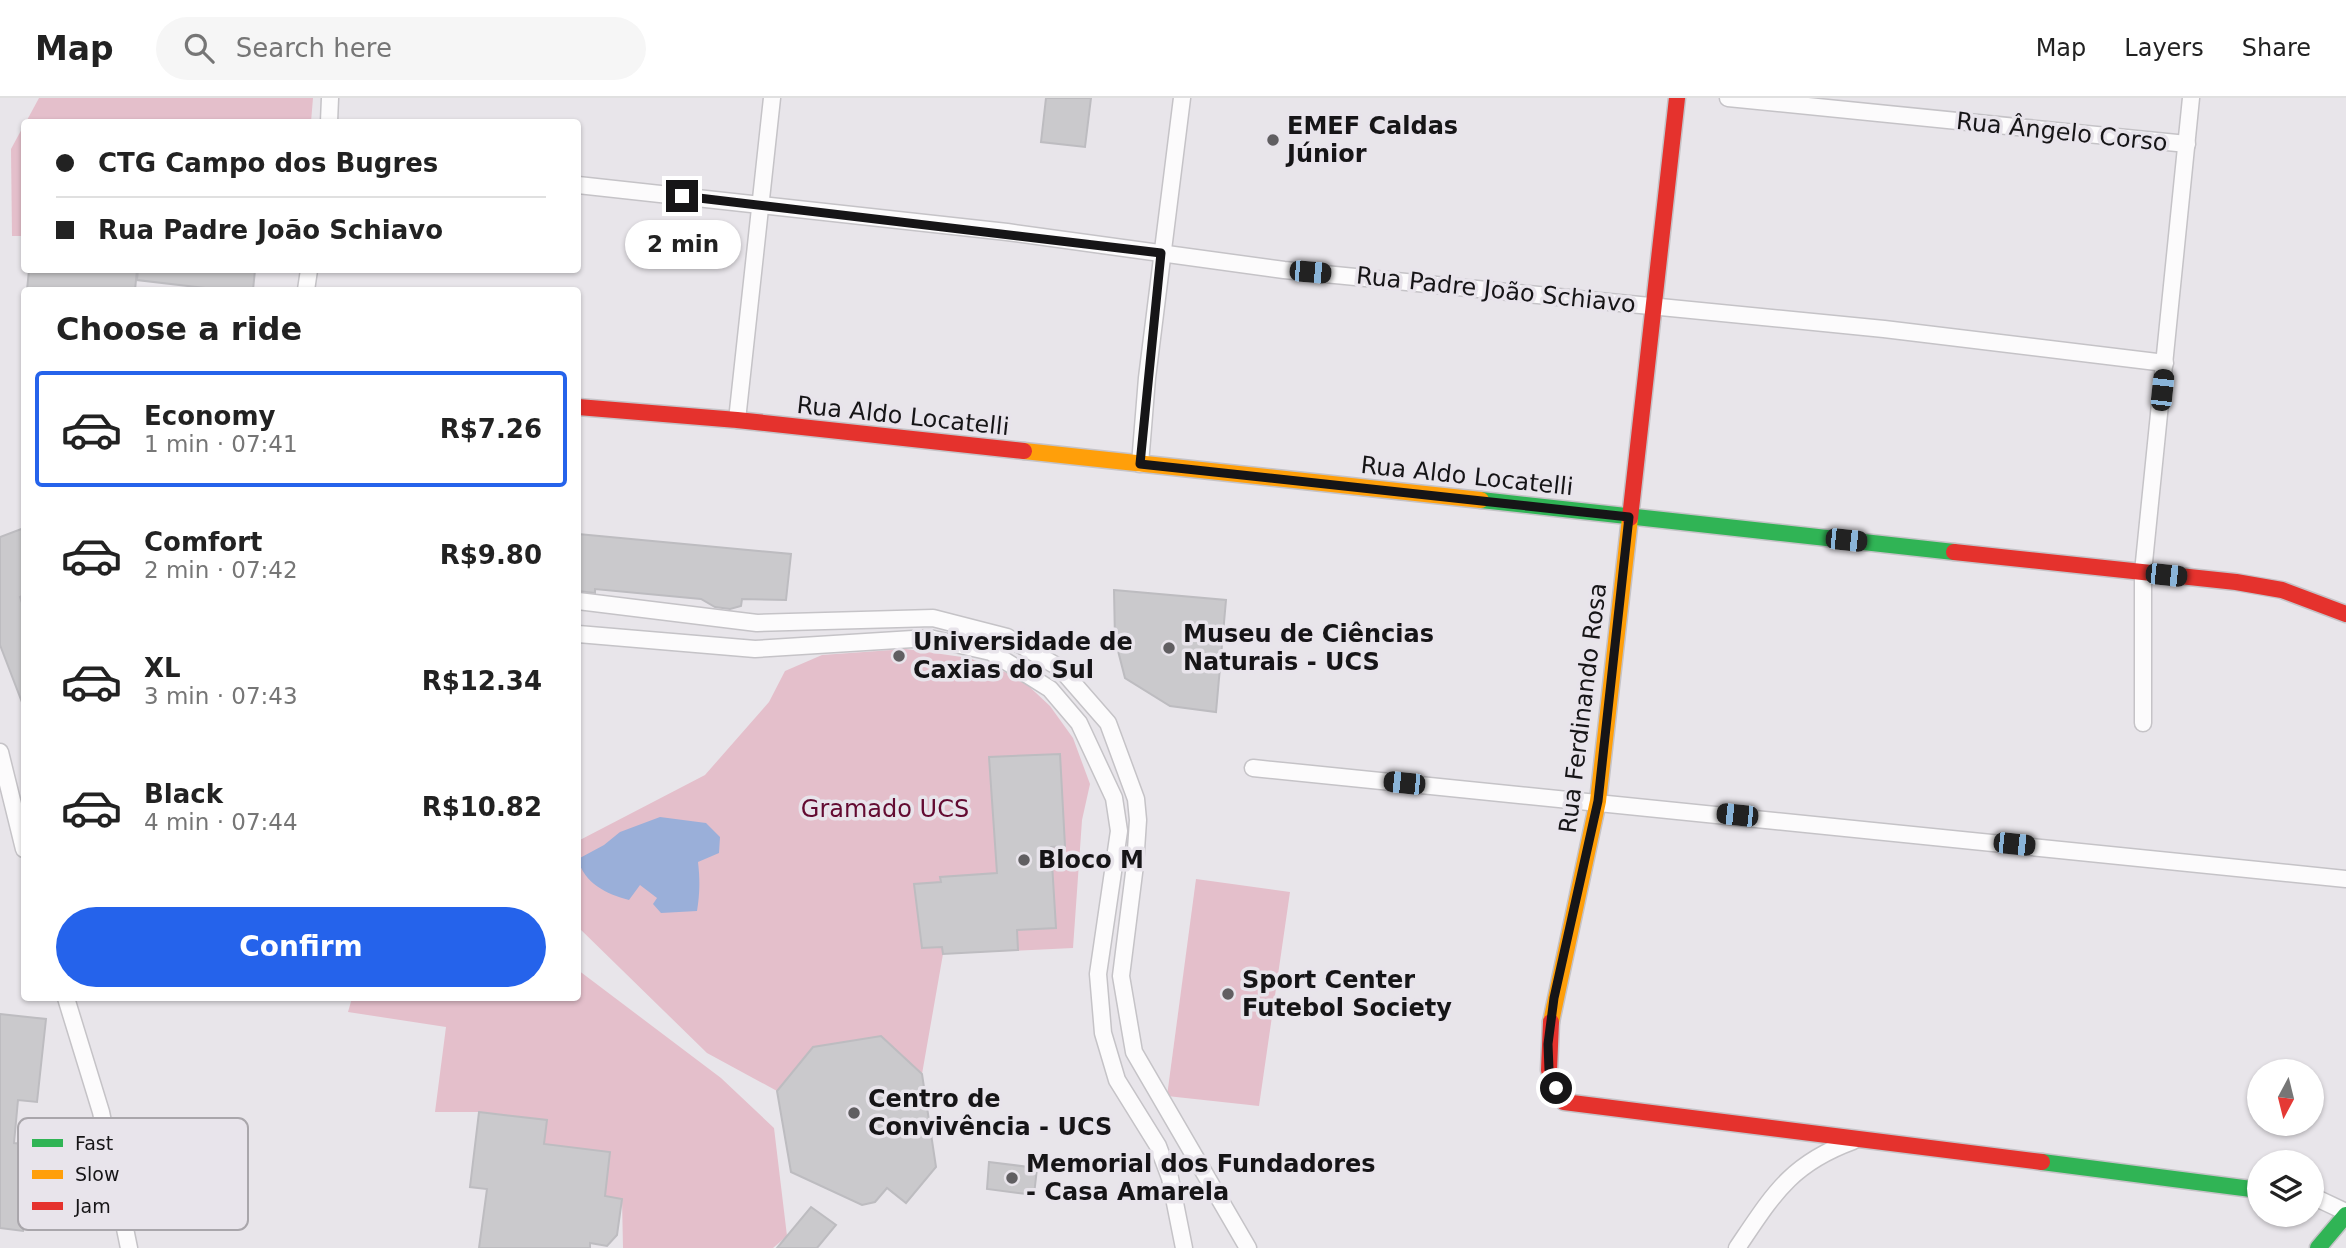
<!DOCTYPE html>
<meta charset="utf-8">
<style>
body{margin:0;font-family:"DejaVu Sans",sans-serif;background:#f6f6f6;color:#222;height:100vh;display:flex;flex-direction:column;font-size:26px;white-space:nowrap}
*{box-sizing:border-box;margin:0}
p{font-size:23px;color:#767676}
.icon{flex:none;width:38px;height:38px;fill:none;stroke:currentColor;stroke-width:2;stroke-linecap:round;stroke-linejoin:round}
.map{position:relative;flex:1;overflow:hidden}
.side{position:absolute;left:21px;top:189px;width:560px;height:714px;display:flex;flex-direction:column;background:#fff;border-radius:7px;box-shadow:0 2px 5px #0004}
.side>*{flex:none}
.hud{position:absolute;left:21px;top:21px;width:560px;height:154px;border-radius:7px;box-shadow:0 2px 5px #0004;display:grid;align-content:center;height:154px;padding:0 35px;background:#fff}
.needle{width:46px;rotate:187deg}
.fabs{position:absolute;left:2247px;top:961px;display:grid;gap:14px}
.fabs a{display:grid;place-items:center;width:77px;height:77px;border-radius:50%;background:#fff;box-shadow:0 2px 5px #0004;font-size:35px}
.end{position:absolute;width:32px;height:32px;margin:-16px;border:9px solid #161517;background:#fff;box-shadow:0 0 0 4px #fff}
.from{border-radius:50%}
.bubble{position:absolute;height:49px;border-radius:24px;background:#fff;box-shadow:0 2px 5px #0004;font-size:23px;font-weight:700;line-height:49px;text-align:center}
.car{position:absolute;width:21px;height:42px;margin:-21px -10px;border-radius:9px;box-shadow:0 0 5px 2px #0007;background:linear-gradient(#222 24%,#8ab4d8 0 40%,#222 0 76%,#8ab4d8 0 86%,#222 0)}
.hud b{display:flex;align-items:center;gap:24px;height:66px;font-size:26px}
.hud b+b{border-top:2px solid #e0e0e0}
.hud i{width:18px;height:18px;background:#222}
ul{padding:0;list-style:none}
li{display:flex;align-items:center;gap:21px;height:116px;margin:0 14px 10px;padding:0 21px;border:4px solid transparent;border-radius:7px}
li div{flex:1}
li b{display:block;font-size:26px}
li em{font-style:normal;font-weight:700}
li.on{border-color:#2563eb}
li>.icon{width:63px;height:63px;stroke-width:1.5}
h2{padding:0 35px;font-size:32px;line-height:84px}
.action{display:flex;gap:14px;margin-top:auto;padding:14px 35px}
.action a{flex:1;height:80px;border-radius:42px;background:#2563eb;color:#fff;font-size:28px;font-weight:700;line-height:80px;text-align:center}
header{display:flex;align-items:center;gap:42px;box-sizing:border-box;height:98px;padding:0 35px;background:#fff;border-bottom:2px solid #e0e0e0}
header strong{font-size:33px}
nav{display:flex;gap:38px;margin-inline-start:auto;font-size:24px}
.search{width:490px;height:63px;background:#f6f6f6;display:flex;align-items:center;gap:18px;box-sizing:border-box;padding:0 24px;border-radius:38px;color:#767676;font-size:26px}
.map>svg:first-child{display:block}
.green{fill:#e4bfcb}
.water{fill:#9aafd9}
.building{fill:#cac9cc;stroke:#bdbcc0;stroke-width:2}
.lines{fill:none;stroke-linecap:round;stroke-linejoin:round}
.street-casing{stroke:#c5c3c7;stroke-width:19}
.fast-casing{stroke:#c5c3c7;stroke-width:19}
.slow-casing{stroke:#c5c3c7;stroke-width:19}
.jam-casing{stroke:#c5c3c7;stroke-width:19}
.street{stroke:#fcfbfc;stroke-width:16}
.fast{stroke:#30b455;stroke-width:16}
.slow{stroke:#ff9f0a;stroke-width:16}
.jam{stroke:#e5322d;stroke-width:16}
.route{stroke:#161517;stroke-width:9}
.poi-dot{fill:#605e61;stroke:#e8e4eb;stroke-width:2.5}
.labels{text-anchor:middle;stroke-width:7;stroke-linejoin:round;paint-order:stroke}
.poi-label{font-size:24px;font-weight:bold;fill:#161517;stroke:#e8e4eb;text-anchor:start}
.street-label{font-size:24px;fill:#161517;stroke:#e8e4eb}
.park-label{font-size:24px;fill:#630a31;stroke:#e8e4eb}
.key{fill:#e8e4eb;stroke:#a9a6ab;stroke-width:2}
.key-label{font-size:19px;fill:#161517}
</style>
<header>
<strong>Map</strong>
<div class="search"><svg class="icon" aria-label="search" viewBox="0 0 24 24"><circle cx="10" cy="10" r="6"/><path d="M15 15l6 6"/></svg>Search here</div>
<nav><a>Map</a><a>Layers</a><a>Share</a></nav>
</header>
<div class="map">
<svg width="2346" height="1150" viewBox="0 0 2346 1150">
<rect width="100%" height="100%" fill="#e8e5ea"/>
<!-- green -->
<g class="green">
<polygon points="39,0 313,0 311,24 26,24"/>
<polygon points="24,27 24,138 12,138 11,51"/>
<polygon points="906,551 969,560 1020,580 1050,608 1073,640 1090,686 1082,722 1073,850 943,856 922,976 881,938 813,949 777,993 707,955 578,829 578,743 705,677 769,604 785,573 822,557"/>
<polygon points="1196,781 1290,794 1259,1008 1167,998"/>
<polygon points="578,872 721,980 774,1030 787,1138 773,1150 623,1150 622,1101 605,1098 544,1046 546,1022 479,1014 435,1014 446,929 348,914 352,900 578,900"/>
</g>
<!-- water -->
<path class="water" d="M660 719 706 725 720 739 719 755 698 764C700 781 700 795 697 813L661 815 653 806 657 800 640 787 629 802C606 796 584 785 578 761L604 747 620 734Z"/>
<!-- building -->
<g class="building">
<polygon points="1046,0 1091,0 1085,49 1041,44"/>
<polygon points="29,172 137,172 135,192 27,192"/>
<polygon points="138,172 255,172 253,192 222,192 137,182"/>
<polygon points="24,430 24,497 20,499 24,511 23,607 0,547 0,439"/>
<polygon points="578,436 791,456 786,502 742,501 741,508 730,511 715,509 701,501 595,491 595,495 578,493"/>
<polygon points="1114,492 1226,502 1216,614 1170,608 1125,580 1115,541"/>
<polygon points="1060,656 1065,748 1051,749 1056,830 1017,832 1018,852 943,856 942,849 922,850 914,786 941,784 940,779 997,775 989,659"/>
<polygon points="0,916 46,921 37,1004 18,1002 14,1045 33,1047 23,1133 0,1130"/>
<polygon points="881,938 922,976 936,1069 906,1105 887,1090 875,1104 862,1107 791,1074 777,993 813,949"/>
<polygon points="479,1014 547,1022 544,1046 610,1054 605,1098 622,1101 617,1137 607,1148 590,1145 590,1150 479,1150 487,1091 470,1089"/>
<polygon points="989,1064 1037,1070 1034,1097 987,1091"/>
<polygon points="811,1109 836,1127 817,1150 777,1150"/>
</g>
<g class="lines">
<!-- street casing -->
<g class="street-casing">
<g id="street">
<polyline points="1728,0 2187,46"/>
<polyline points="329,24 330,0"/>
<polyline points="578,87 1007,134 1284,172 1884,231 2165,265"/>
<polyline points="306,192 309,172"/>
<polyline points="737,322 772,0"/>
<polyline points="1140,366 1147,280 1182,0"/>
<polyline points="578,503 757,525 933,520 1007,539 1060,570 1108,625 1136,701 1138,722 1135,767 1121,878 1134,954 1248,1150"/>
<polyline points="578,536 755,551 929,540 991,554 1050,591 1079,625 1114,700 1119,733 1098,876 1103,935 1117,982 1158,1048 1170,1080 1184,1150"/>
<polyline points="2143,625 2143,474 2191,0"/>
<polyline points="0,654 24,751"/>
<polyline points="1253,670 2346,781"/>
<polyline points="66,900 101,1014 129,1150"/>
<polyline points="2312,1098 2346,1114"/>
<path d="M1737 1150C1773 1097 1790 1066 1853 1043"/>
</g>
</g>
<!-- fast casing -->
<g class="fast-casing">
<g id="fast">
<polyline points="1481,402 1954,454"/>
<polyline points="2042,1064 2259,1092"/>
<polyline points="2318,1150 2346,1117"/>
</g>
</g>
<!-- slow casing -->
<g class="slow-casing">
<g id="slow">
<polyline points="1024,353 1481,402"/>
<polyline points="1551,924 1598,703 1630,420"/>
</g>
</g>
<!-- jam casing -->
<g class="jam-casing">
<g id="jam">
<polyline points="578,309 737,322 1024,353"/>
<polyline points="1630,420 1677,0"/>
<polyline points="1954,454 2236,484 2282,492 2346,516"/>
<polyline points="1551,924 1549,972 1564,1004 2042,1064"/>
</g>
</g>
<!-- street -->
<use href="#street" class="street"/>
<!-- fast -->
<use href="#fast" class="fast"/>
<!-- slow -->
<use href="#slow" class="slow"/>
<!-- jam -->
<use href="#jam" class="jam"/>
</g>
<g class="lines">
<!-- route -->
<polyline class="route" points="682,98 1161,155 1140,366 1629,419 1598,703 1554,900 1548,946 1549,972 1556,990"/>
</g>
<!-- markers -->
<g class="poi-dot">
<circle cx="1273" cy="42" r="7"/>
<circle cx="1169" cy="550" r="7"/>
<circle cx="899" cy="558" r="7"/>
<circle cx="1024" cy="762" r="7"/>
<circle cx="1228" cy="896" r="7"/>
<circle cx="854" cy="1015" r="7"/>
<circle cx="1012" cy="1080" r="7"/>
</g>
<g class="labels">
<!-- poi labels -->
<g class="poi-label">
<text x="1287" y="36">EMEF Caldas<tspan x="1287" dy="28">Júnior</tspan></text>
<text x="1183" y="544">Museu de Ciências<tspan x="1183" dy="28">Naturais - UCS</tspan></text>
<text x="913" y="552">Universidade de<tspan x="913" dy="28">Caxias do Sul</tspan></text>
<text x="1038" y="770">Bloco M</text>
<text x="1242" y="890">Sport Center<tspan x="1242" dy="28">Futebol Society</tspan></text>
<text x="868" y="1009">Centro de<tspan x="868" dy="28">Convivência - UCS</tspan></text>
<text x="1026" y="1074">Memorial dos Fundadores<tspan x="1026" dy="28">- Casa Amarela</tspan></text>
</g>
<!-- street labels -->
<g class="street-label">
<text transform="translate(2062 34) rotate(6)" y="8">Rua Ângelo Corso</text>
<text transform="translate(1496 192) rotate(6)" y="8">Rua Padre João Schiavo</text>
<text transform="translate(903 318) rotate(6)" y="8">Rua Aldo Locatelli</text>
<text transform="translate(1467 378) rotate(6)" y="8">Rua Aldo Locatelli</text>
<text transform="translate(1583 610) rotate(-83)" y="8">Rua Ferdinando Rosa</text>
</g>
<!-- park labels -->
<g class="park-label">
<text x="885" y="719">Gramado UCS</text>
</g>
</g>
<!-- legend -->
<rect x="18" y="1020" width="230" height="112" rx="10" class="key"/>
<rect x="32" y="1041" width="31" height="8" fill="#30b455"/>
<rect x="32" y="1072" width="31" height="9" fill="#ff9f0a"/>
<rect x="32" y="1104" width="31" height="8" fill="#e5322d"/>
<g class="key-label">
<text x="75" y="1052">Fast</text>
<text x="75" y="1083">Slow</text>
<text x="75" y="1115">Jam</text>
</g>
</svg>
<div class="fabs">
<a><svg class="needle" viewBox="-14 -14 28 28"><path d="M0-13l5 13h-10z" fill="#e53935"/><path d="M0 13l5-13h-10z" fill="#767676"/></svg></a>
<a><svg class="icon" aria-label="layers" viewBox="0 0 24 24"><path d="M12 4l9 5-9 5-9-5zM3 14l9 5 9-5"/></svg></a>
</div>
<i class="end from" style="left:1556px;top:990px"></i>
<i class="end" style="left:682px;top:98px"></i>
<div class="bubble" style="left:625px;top:122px;width:116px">2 min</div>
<i class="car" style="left:1310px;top:174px;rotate:95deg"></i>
<i class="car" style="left:2162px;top:292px;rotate:6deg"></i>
<i class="car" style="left:1846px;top:442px;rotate:96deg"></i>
<i class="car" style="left:2166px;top:477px;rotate:96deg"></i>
<i class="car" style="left:1404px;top:685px;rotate:276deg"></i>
<i class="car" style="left:1737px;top:717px;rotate:276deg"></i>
<i class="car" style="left:2014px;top:746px;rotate:96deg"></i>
<div class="hud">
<b><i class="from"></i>CTG Campo dos Bugres</b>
<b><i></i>Rua Padre João Schiavo</b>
</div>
<section class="side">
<h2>Choose a ride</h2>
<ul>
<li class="on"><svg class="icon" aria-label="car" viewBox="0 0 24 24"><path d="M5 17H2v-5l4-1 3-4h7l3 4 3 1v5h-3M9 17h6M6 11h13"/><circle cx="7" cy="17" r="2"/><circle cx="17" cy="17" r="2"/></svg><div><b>Economy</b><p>1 min · 07:41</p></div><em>R$7.26</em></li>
<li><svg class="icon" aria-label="car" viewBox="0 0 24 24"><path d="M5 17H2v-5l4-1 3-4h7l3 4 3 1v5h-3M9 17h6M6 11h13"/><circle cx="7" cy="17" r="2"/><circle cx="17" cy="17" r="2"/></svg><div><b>Comfort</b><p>2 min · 07:42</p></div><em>R$9.80</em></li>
<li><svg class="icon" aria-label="car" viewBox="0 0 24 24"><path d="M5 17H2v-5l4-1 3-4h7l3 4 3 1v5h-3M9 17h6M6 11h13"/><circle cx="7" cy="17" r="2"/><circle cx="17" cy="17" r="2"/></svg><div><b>XL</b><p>3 min · 07:43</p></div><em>R$12.34</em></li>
<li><svg class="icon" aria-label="car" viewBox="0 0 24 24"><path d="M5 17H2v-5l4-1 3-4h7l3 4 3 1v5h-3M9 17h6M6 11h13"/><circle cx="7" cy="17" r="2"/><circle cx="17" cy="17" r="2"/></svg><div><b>Black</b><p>4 min · 07:44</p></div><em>R$10.82</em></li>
</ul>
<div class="action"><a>Confirm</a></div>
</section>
</div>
